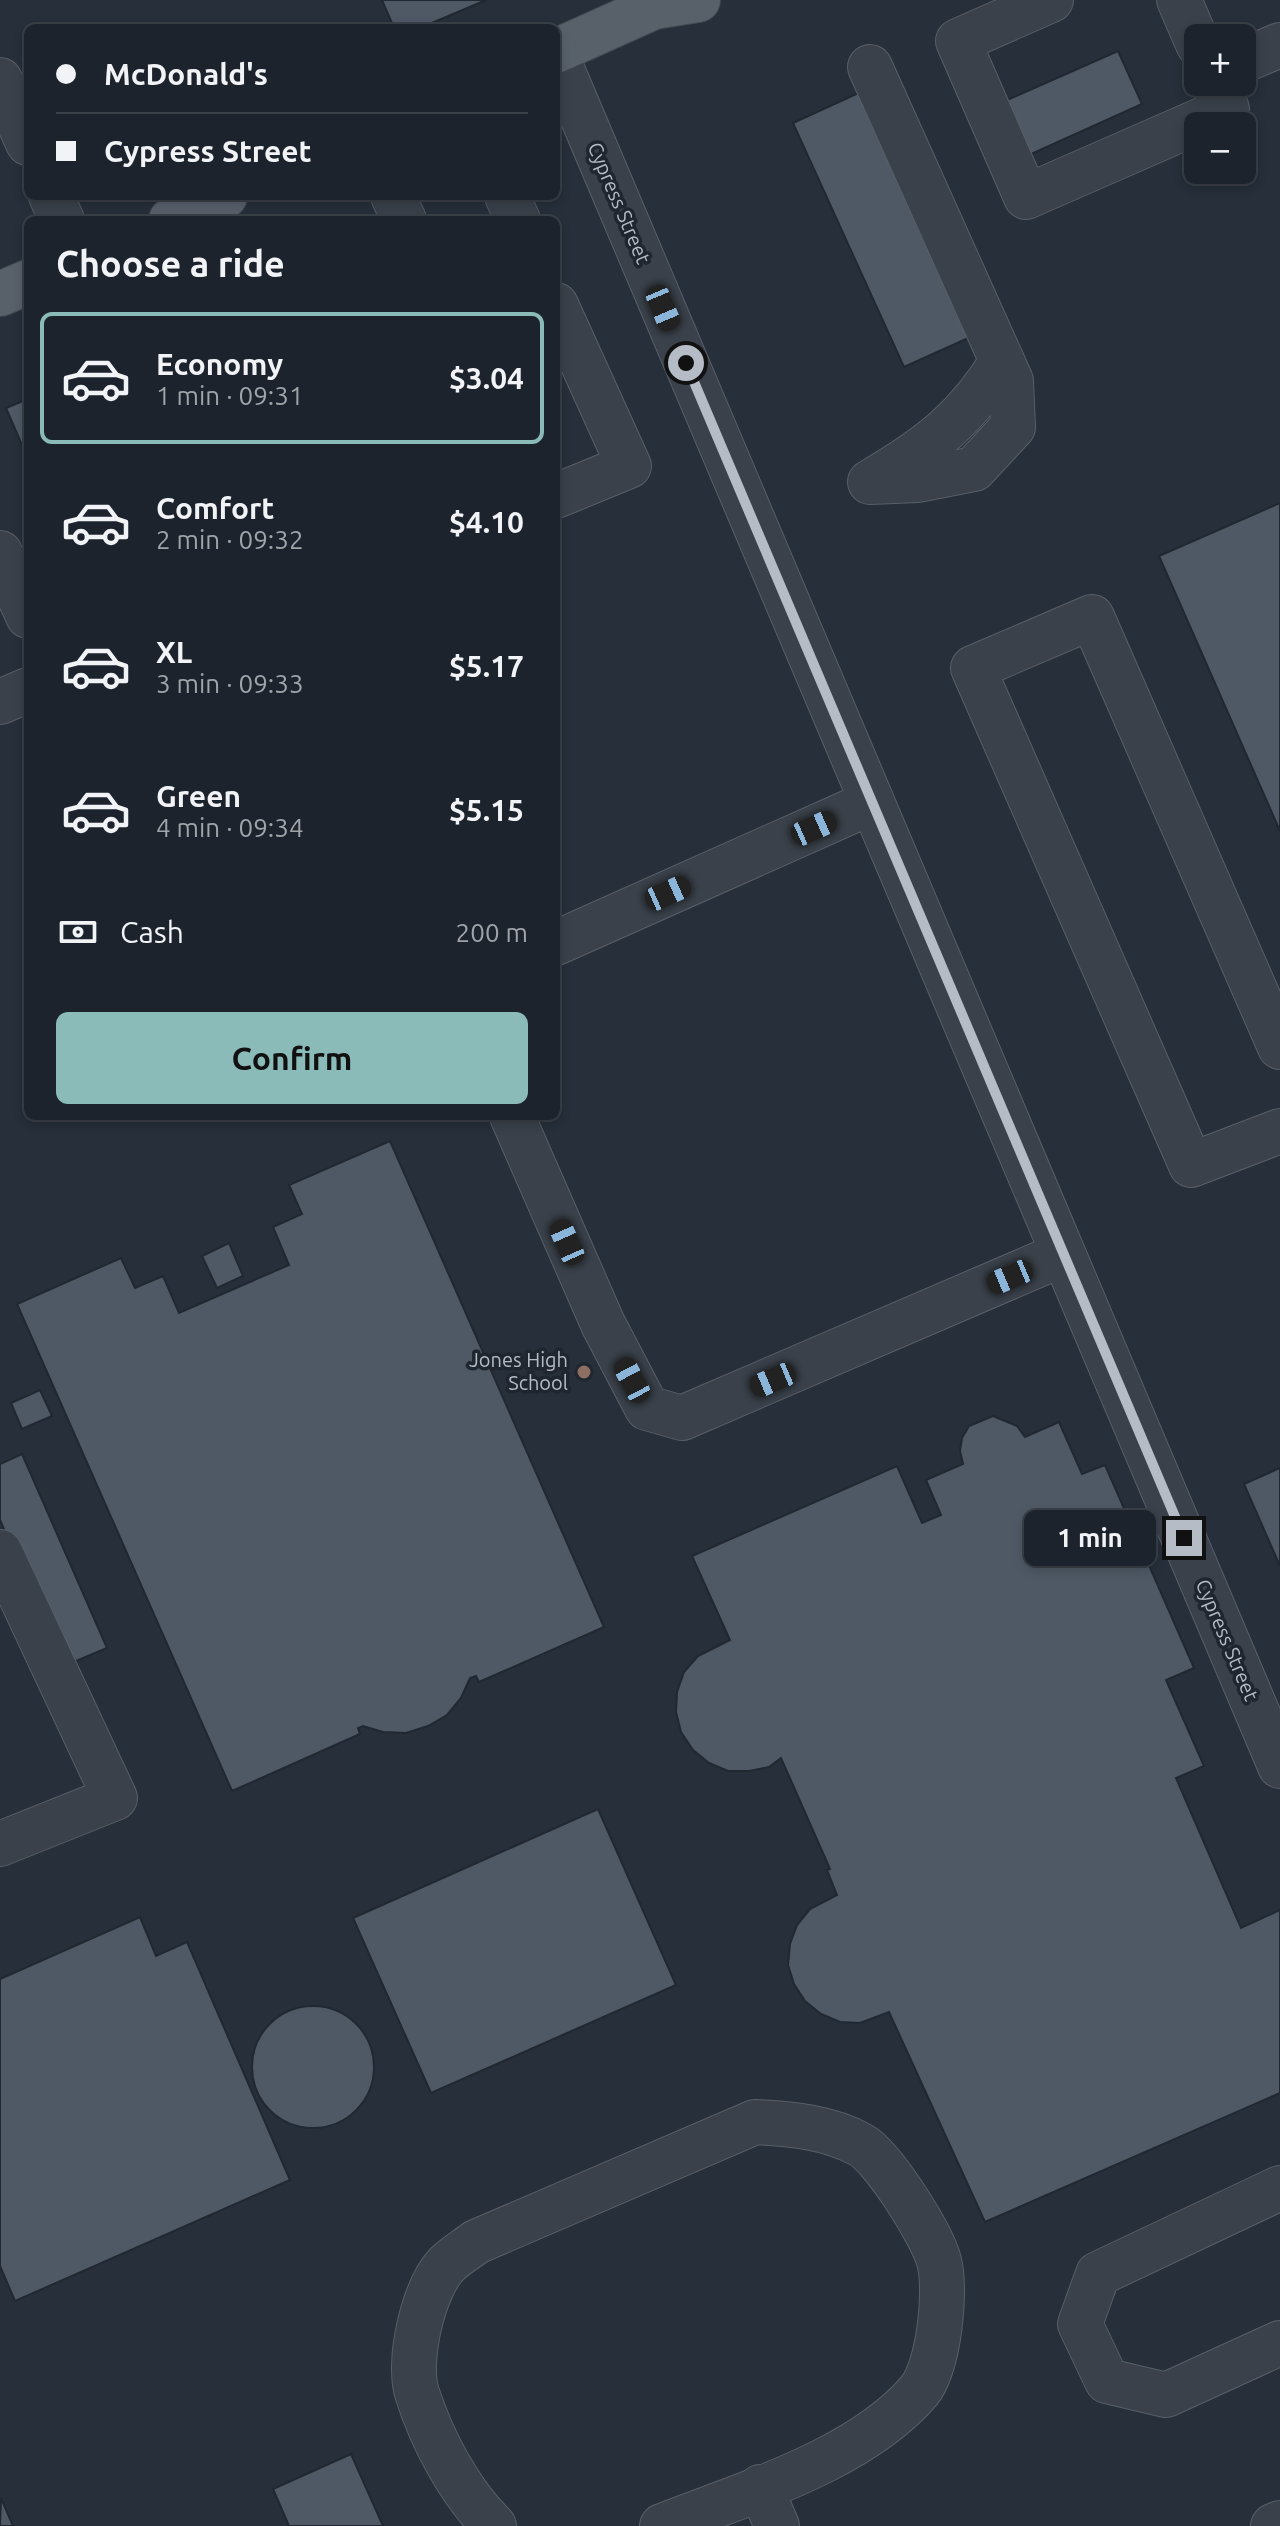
<!DOCTYPE html>
<meta charset="utf-8">
<style>
body{margin:0;font-family:Ubuntu,sans-serif;background:#292f38;color:#f1f3f6;height:100vh;display:flex;flex-direction:column;font-size:30px;white-space:nowrap}
*{box-sizing:border-box;margin:0}
p{font-size:26px;color:#a0a4a9}
.icon{flex:none;width:44px;height:44px;fill:none;stroke:currentColor;stroke-width:2;stroke-linecap:round;stroke-linejoin:round}
.map{position:relative;flex:1;overflow:hidden}
.details{position:absolute;left:24px;top:216px;width:536px;height:904px;display:flex;flex-direction:column;background:#1c232c;border-radius:12px;box-shadow:0 4px 12px #0003,0 0 0 2px #3a4048}
.details>*{flex:none}
.hud{position:absolute;left:24px;top:24px;width:536px;height:176px;border-radius:12px;box-shadow:0 4px 12px #0003,0 0 0 2px #3a4048;display:grid;align-content:center;height:176px;padding:0 32px;background:#1c232c}
.fabs{position:absolute;left:1184px;top:24px;display:grid;gap:16px}
.fabs a{display:grid;place-items:center;width:72px;height:72px;border-radius:12px;background:#1c232c;box-shadow:0 4px 12px #0003,0 0 0 2px #3a4048;font-size:40px}
.end{position:absolute;width:36px;height:36px;margin:-18px;border:10px solid #b5bcc6;background:#111;box-shadow:0 0 0 4px #111}
.from{border-radius:50%}
.bubble{position:absolute;height:56px;border-radius:12px;background:#1c232c;box-shadow:0 4px 12px #0003,0 0 0 2px #3a4048;font-size:26px;font-weight:700;line-height:56px;text-align:center}
.car{position:absolute;width:24px;height:48px;margin:-24px -12px;border-radius:10px;box-shadow:0 0 6px 2px #0007;background:linear-gradient(#222 24%,#8ab4d8 0 40%,#222 0 76%,#8ab4d8 0 86%,#222 0)}
.hud b{display:flex;align-items:center;gap:28px;height:76px;font-size:30px}
.hud b+b{border-top:2px solid #3a4048}
.hud i{width:20px;height:20px;background:#f1f3f6}
ul{padding:0;list-style:none}
li{display:flex;align-items:center;gap:24px;height:132px;margin:0 16px 12px;padding:0 16px;border:4px solid transparent;border-radius:12px}
li div{flex:1}
li b{display:block;font-size:30px}
li em{font-style:normal;font-weight:700}
li.current{border-color:#8bbbb9}
li>.icon{width:72px;height:72px;stroke-width:1.5}
h2{padding:0 32px;font-size:36px;line-height:96px}
.pay{display:flex;align-items:center;gap:20px;height:88px;padding:0 32px;font-size:30px}
.pay p{margin-inline-start:auto}
.button{display:flex;gap:16px;margin-top:auto;padding:16px 32px}
.button a{flex:1;height:92px;border-radius:12px;background:#8bbbb9;color:#111;font-size:32px;font-weight:700;line-height:92px;text-align:center}
.map>svg:first-child{display:block}
.building{fill:#4f5965;stroke:#212831;stroke-width:2}
.lines{fill:none;stroke-linecap:round;stroke-linejoin:round}
.minor-casing{stroke:#585f68;stroke-width:46}
.major-casing{stroke:#434a53;stroke-width:46}
.minor{stroke:#3a414a;stroke-width:44}
.major{stroke:#58606a;stroke-width:44}
.route{stroke:#b5bcc6;stroke-width:10}
.education-dot{fill:#8d6e63;stroke:#1f262f;stroke-width:3}
.labels{text-anchor:middle;stroke-width:7;stroke-linejoin:round;paint-order:stroke}
.street-label{font-size:20px;fill:#b5bcc6;stroke:#1f262f}
.poi-label{font-size:20px;fill:#b5bcc6;stroke:#1f262f;text-anchor:end}
</style>
<div class="map">
<svg width="1280" height="2526" viewBox="0 0 1280 2526">
<rect width="100%" height="100%" fill="#262f3a"/>
<!-- building -->
<g class="building">
<polygon points="382,0 486,0 420,28 394,28"/>
<polygon points="1118,51 1142,104 1029,155 1005,101"/>
<polygon points="865,90 975,335 904,367 793,123"/>
<polygon points="28,399 28,459 6,408"/>
<polygon points="1280,503 1280,831 1159,556"/>
<polygon points="390,1141 604,1627 479,1682 476,1676 470,1678 461,1698 447,1715 428,1726 406,1733 383,1732 363,1726 358,1728 360,1734 232,1791 17,1304 121,1258 135,1288 163,1276 179,1313 289,1265 273,1227 302,1214 289,1185"/>
<polygon points="229,1243 243,1276 217,1288 202,1256"/>
<polygon points="40,1390 52,1416 22,1429 11,1403"/>
<polygon points="993,1416 1017,1426 1025,1437 1059,1422 1082,1474 1105,1465 1194,1668 1166,1680 1204,1766 1176,1778 1241,1928 1280,1910 1280,2093 985,2222 889,2012 860,2023 840,2022 821,2014 805,2001 794,1984 788,1965 790,1944 797,1925 810,1909 837,1895 827,1870 830,1869 781,1758 769,1767 749,1771 728,1771 709,1763 693,1750 681,1732 676,1712 677,1692 684,1672 698,1656 730,1640 692,1556 897,1466 922,1523 941,1515 926,1480 963,1464 960,1451 962,1438 969,1426"/>
<polygon points="22,1454 107,1648 64,1666 0,1520 0,1464"/>
<polygon points="1280,1468 1280,1566 1244,1484"/>
<polygon points="598,1809 676,1985 431,2093 353,1918"/>
<polygon points="140,1917 156,1956 187,1942 290,2180 15,2301 0,2266 0,1979"/>
<circle cx="313" cy="2067" r="61"/>
<polygon points="351,2454 383,2526 289,2526 273,2489"/>
<polygon points="1,2498 13,2526 0,2526"/>
</g>
<g class="lines">
<!-- minor casing -->
<g class="minor-casing">
<g id="minor">
<polyline points="1051,0 958,41 1026,197 1227,109 1215,82"/>
<polyline points="1179,0 1198,44"/>
<polyline points="556,55 1280,1766"/>
<polyline points="1242,61 1280,45"/>
<polyline points="0,80 28,143"/>
<polyline points="51,196 62,220"/>
<polyline points="393,196 404,220"/>
<polyline points="507,196 518,220"/>
<polyline points="556,305 629,466 556,496"/>
<path d="M875 479C931 446 968 417 1002 361"/>
<polyline points="870,482 918,480 974,469 1013,427 1011,381 870,67"/>
<polyline points="0,553 28,616"/>
<polyline points="0,702 28,690"/>
<polyline points="556,943 872,802"/>
<polyline points="1280,1047 1092,617 973,668 1191,1165 1280,1131"/>
<polyline points="512,1116 603,1324 647,1408 682,1418 1063,1254"/>
<polyline points="0,1552 115,1798 0,1844"/>
<polyline points="1280,2188 1098,2274 1080,2324 1107,2381 1166,2395 1280,2343"/>
<polyline points="760,2487 777,2526"/>
<path d="M494 2526C459 2491 432 2440 417 2393 407 2361 423 2289 447 2264 455 2256 467 2249 476 2242L755 2122C791 2124 829 2127 861 2145 884 2158 932 2235 939 2261 947 2290 939 2367 919 2391 860 2460 746 2493 662 2526"/>
<polyline points="1273,2526 1280,2523"/>
</g>
</g>
<!-- major casing -->
<g class="major-casing">
<g id="major">
<polyline points="556,51 654,7 698,0"/>
<polyline points="171,220 225,196"/>
<polyline points="0,294 28,282"/>
</g>
</g>
<!-- minor -->
<use href="#minor" class="minor"/>
<!-- major -->
<use href="#major" class="major"/>
</g>
<g class="lines">
<!-- route -->
<polyline class="route" points="686,363 1184,1538"/>
</g>
<!-- markers -->
<circle class="education-dot" cx="584" cy="1372" r="8"/>
<g class="labels">
<!-- street labels -->
<g class="street-label">
<text transform="translate(619 203) rotate(67)" y="7">Cypress Street</text>
<text transform="translate(1227 1640) rotate(67)" y="7">Cypress Street</text>
</g>
<!-- poi labels -->
<g class="poi-label">
<text x="568" y="1367">Jones High<tspan x="568" dy="23">School</tspan></text>
</g>
</g>
</svg>
<div class="fabs">
<a>+</a>
<a>−</a>
</div>
<i class="end from" style="left:686px;top:363px"></i>
<i class="end" style="left:1184px;top:1538px"></i>
<div class="bubble" style="left:1024px;top:1510px;width:132px">1 min</div>
<i class="car" style="left:663px;top:308px;rotate:157deg"></i>
<i class="car" style="left:814px;top:828px;rotate:66deg"></i>
<i class="car" style="left:668px;top:893px;rotate:66deg"></i>
<i class="car" style="left:567px;top:1242px;rotate:336deg"></i>
<i class="car" style="left:1010px;top:1277px;rotate:247deg"></i>
<i class="car" style="left:632px;top:1380px;rotate:332deg"></i>
<i class="car" style="left:773px;top:1380px;rotate:247deg"></i>
<div class="hud">
<b><i class="from"></i>McDonald's</b>
<b><i></i>Cypress Street</b>
</div>
<section class="details">
<h2>Choose a ride</h2>
<ul>
<li class="current"><svg class="icon" aria-label="car" viewBox="0 0 24 24"><path d="M5 17H2v-5l4-1 3-4h7l3 4 3 1v5h-3M9 17h6M6 11h13"/><circle cx="7" cy="17" r="2"/><circle cx="17" cy="17" r="2"/></svg><div><b>Economy</b><p>1 min · 09:31</p></div><em>$3.04</em></li>
<li><svg class="icon" aria-label="car" viewBox="0 0 24 24"><path d="M5 17H2v-5l4-1 3-4h7l3 4 3 1v5h-3M9 17h6M6 11h13"/><circle cx="7" cy="17" r="2"/><circle cx="17" cy="17" r="2"/></svg><div><b>Comfort</b><p>2 min · 09:32</p></div><em>$4.10</em></li>
<li><svg class="icon" aria-label="car" viewBox="0 0 24 24"><path d="M5 17H2v-5l4-1 3-4h7l3 4 3 1v5h-3M9 17h6M6 11h13"/><circle cx="7" cy="17" r="2"/><circle cx="17" cy="17" r="2"/></svg><div><b>XL</b><p>3 min · 09:33</p></div><em>$5.17</em></li>
<li><svg class="icon" aria-label="car" viewBox="0 0 24 24"><path d="M5 17H2v-5l4-1 3-4h7l3 4 3 1v5h-3M9 17h6M6 11h13"/><circle cx="7" cy="17" r="2"/><circle cx="17" cy="17" r="2"/></svg><div><b>Green</b><p>4 min · 09:34</p></div><em>$5.15</em></li>
</ul>
<div class="pay"><svg class="icon" aria-label="cash" viewBox="0 0 24 24"><path d="M3 7h18v10H3z"/><circle cx="12" cy="12" r="2"/></svg>Cash<p>200 m</p></div>
<div class="button"><a>Confirm</a></div>
</section>
</div>
